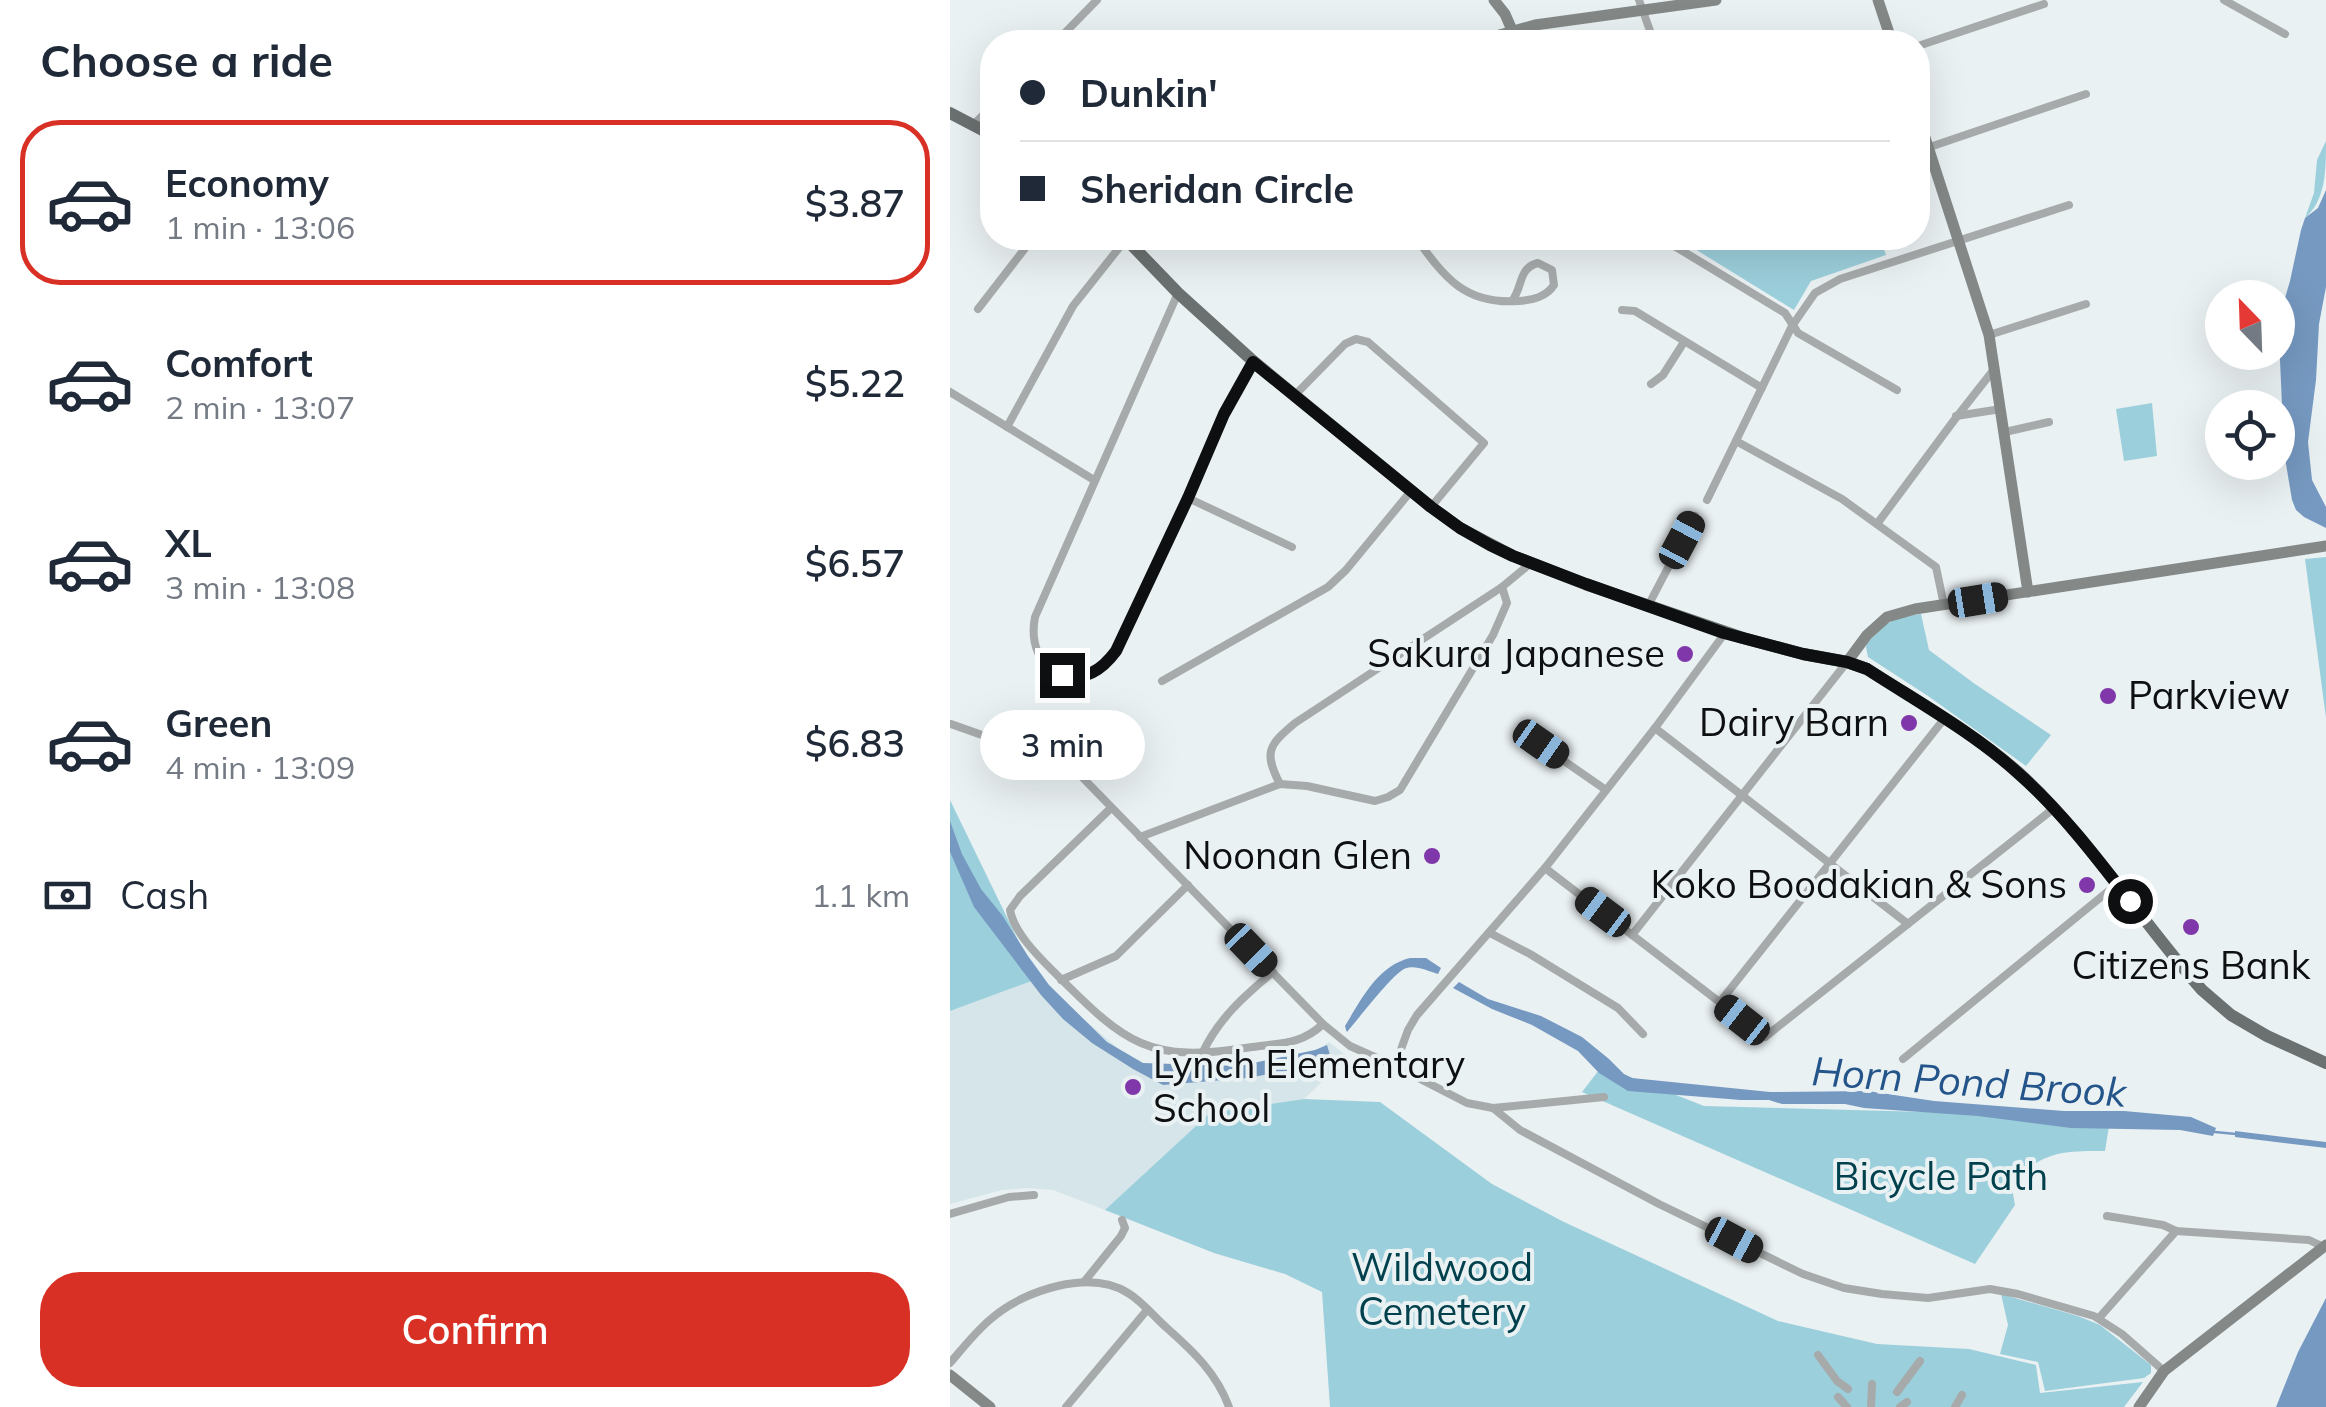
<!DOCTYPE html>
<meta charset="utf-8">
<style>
body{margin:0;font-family:Mulish,sans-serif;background:#f6f6f7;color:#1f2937;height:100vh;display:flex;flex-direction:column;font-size:38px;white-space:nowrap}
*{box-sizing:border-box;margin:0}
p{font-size:32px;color:#747a83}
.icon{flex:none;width:55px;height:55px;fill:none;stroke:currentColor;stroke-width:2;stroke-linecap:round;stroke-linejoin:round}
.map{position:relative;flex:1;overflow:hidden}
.side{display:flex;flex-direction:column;background:#fff;width:950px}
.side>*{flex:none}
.hud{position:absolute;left:30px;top:30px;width:950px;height:220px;border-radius:40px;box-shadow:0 10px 40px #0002;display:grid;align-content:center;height:220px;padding:0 40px;background:#fff}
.needle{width:65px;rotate:337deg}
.tools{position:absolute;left:1255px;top:280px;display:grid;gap:20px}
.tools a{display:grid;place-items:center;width:90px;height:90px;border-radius:50%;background:#fff;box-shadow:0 10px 40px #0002;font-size:50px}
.end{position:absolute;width:45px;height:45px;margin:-22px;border:12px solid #0d0f10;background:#fff;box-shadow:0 0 0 5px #fff}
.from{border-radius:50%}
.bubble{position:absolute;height:70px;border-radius:35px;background:#fff;box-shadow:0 10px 40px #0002;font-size:32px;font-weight:600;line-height:70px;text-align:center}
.car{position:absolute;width:30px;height:60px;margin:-30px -15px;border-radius:12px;box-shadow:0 0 8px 2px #0007;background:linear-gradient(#222 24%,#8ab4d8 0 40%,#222 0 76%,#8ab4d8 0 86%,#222 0)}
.hud b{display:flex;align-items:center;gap:35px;height:95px;font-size:38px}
.hud b+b{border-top:2px solid #e0e1e3}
.hud i{width:25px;height:25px;background:#1f2937}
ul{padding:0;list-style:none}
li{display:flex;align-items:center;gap:30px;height:165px;margin:0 20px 15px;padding:0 20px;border:5px solid transparent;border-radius:40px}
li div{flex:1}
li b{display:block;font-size:38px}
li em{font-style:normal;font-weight:600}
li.current{border-color:#d93025}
li>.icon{width:90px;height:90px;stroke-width:1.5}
h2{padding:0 40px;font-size:45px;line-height:120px}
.pay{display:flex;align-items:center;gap:25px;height:110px;padding:0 40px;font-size:38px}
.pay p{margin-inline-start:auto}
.button{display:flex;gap:20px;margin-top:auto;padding:20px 40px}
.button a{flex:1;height:115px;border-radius:40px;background:#d93025;color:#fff;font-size:40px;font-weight:600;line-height:115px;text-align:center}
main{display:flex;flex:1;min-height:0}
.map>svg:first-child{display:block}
.built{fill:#d5e5e9}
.green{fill:#9ccfdc}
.water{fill:#7699c1}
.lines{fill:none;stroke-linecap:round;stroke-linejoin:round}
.stream{stroke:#7699c1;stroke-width:2.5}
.street{stroke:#a7aaaa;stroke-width:8}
.secondary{stroke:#848988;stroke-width:11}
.primary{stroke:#6b7170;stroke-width:12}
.route{stroke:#0d0f10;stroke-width:12}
.poi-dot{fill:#7f37aa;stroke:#eaf1f3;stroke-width:4}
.labels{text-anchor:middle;stroke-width:8;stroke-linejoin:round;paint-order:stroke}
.poi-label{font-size:38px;fill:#0d0f10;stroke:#eaf1f3;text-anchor:end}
.park-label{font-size:38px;fill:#00414d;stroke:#eaf1f3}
.water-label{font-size:40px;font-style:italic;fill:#24558a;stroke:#eaf1f3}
</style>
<main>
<section class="side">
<h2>Choose a ride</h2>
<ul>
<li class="current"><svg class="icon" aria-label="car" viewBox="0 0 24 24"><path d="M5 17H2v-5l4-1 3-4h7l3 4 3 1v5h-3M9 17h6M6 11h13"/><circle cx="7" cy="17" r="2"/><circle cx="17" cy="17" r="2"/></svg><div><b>Economy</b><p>1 min · 13:06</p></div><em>$3.87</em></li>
<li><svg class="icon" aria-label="car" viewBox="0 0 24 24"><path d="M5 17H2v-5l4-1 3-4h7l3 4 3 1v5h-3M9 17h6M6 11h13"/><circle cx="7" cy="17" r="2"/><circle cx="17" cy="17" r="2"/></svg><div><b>Comfort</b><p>2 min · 13:07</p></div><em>$5.22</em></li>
<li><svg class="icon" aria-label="car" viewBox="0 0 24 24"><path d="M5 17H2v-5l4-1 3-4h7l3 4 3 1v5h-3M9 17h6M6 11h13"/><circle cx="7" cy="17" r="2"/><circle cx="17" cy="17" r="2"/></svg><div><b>XL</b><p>3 min · 13:08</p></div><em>$6.57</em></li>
<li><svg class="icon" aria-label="car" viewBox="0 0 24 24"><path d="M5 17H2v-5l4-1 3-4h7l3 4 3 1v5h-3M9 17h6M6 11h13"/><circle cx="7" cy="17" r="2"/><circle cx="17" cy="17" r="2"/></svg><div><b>Green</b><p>4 min · 13:09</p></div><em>$6.83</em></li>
</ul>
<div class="pay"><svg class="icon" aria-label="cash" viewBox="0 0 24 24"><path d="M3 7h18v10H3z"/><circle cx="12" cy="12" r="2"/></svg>Cash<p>1.1 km</p></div>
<div class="button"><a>Confirm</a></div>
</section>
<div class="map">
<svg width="1376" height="1407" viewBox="0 0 1376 1407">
<rect width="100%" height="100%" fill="#eaf1f3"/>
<!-- built -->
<polygon class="built" points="87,979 191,1068 258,1075 359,1058 379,1042 398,1057 354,1099 260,1113 155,1210 103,1190 77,1188 52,1190 0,1204 0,1011"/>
<!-- green -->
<g class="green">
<path d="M1376 141C1376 170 1376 200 1355 218L1364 193 1367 160Z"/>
<polygon points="727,238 930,238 936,255 861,281 844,310"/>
<polygon points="1202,403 1207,456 1174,461 1166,409"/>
<polygon points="1376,557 1376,718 1355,559"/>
<polygon points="971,614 979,650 1025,684 1101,735 1076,766 978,696 918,657 916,647 917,643 935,625 949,617"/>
<polygon points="0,800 87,979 0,1011"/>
<path d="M652 1066 754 1106 1051 1114H1161L1155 1151C1112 1151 1094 1151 1061 1183L1065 1205 1025 1264 632 1092Z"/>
<polygon points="354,1099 430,1102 542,1184 614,1222 828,1321 927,1344 1019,1349 1086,1365 1090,1393 1193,1382 1174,1407 380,1407 372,1292 335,1274 264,1253 155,1210 260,1113"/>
<polygon points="1051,1294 1128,1316 1150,1325 1201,1365 1201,1373 1194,1378 1095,1391 1088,1362 1050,1354 1058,1325"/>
</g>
<!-- water -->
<g class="water">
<polygon points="1376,190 1376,287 1369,324 1366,380 1358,442 1362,480 1376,507 1376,528 1354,517 1346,510 1342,500 1334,452 1329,337 1330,315 1340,281 1351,230 1355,218 1368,208"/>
<polygon points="0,821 12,854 31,889 52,915 78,956 99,985 157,1042 193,1063 289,1066 365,1050 377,1045 380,1055 371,1064 331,1072 297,1078 213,1085 183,1069 142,1043 113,1019 91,995 24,907 0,852"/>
<path d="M460 958H476L491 968 488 974C478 971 464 964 454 969 441 976 409 1018 397 1032L396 1030 395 1026C411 1000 427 966 460 958Z"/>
<polygon points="509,982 538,999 591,1016 632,1037 659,1059 674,1074 682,1078 820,1092 918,1091 984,1101 1114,1111 1174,1111 1241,1117 1266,1128 1263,1136 1230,1130 1121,1128 1028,1116 914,1108 895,1104 832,1104 819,1100 791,1100 678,1091 649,1073 628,1051 582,1025 542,1009 503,988"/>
<polygon points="1285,1131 1376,1142 1376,1148 1285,1137"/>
<polygon points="1376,1298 1376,1407 1326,1407 1348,1352"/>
</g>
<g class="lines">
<!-- stream -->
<polyline class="stream" points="1265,1132 1286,1134"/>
<!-- street -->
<g class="street">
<polyline points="689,0 704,42"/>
<polyline points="1274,0 1335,34"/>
<polyline points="106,42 147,0"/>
<polyline points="968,46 1094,4"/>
<polyline points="23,125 42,106"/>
<polyline points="968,151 1136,94"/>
<path d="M466 238C495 278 515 305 569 301 583 300 596 297 604 285L602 270 588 263C568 268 573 287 562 301"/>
<polyline points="711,238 835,313 848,333 947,390"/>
<path d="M228 293 85 617C74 674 132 699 165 651L238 498 274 414 303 361"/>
<polyline points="28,309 83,238"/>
<polyline points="672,310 685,311 812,388"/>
<polyline points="1039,335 1136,304"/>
<polyline points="701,384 713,375 734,342"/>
<polyline points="0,392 144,480"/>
<polyline points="345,395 395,344 406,339 418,342 534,443 481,507"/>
<polyline points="1006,416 1051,409"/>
<polyline points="57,427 123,306 176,239"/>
<polyline points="1055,432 1099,422"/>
<polyline points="786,441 892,499 986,567 994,605"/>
<polyline points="238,498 342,547"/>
<polyline points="757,500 842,326 865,293 890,279 1119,205"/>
<polyline points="927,524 1005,419 1045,368"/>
<polyline points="698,606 745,516"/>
<polyline points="212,681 378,587 396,570 461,491"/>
<polyline points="1,724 111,763 131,776 373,1024 400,1046 445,1066 517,1103 543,1108 570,1130 709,1204 853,1274 894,1288 932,1294 978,1298 1040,1289 1068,1294 1144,1316 1172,1334 1214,1371"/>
<polyline points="705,728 958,924"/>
<polyline points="591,745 656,790"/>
<path d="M116 766C134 753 161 725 184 736"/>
<path d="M330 784C313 752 319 745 345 723L552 587 581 563"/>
<path d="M161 808 70 896 60 910C64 933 89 957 105 973 176 1044 198 1064 302 1047 330 1043 351 1045 373 1024"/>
<polyline points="190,837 330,784 357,786 425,801 438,797 450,790 543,635 557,603 552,587"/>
<polyline points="595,868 815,1037 1103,809"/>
<polyline points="540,933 580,954 668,1008 693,1034"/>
<polyline points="682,935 897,662"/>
<polyline points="111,980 166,956 238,885"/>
<polyline points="770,1002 994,719"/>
<path d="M252 1054C268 1019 294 996 323 972"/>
<polyline points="953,1059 1167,884"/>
<polyline points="445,1066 458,1030 467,1015 595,868 705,728 775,633"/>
<polyline points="543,1108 654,1097"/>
<polyline points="0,1214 59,1197 84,1195"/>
<polyline points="1157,1216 1213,1225 1226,1231 1359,1240 1374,1247"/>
<polyline points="134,1282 171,1236 175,1228 172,1220"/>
<polyline points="1149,1318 1226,1231"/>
<polyline points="868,1355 887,1381 898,1389"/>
<path d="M0 1363C13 1348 26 1331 42 1318 74 1290 140 1269 178 1293 193 1302 205 1318 218 1329 244 1352 267 1374 279 1407"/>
<polyline points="947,1392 970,1361"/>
<polyline points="888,1397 897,1407"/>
<polyline points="116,1407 197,1310"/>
<polyline points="921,1407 922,1384"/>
<polyline points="950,1407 957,1402"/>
<polyline points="1005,1407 1012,1395"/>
</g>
<!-- secondary -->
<g class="secondary">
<polyline points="544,0 555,14 562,30"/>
<polyline points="928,0 942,42"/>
<polyline points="525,42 585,25 766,0"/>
<polyline points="968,116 1039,335 1078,592"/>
<polyline points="897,662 917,635 937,617 965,609 1376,546"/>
<polyline points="0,1375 40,1407"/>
<polyline points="1189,1407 1214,1371 1376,1245"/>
</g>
<!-- primary -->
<g class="primary">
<polyline points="0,113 42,135"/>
<path d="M175 238 228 293 303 361 481 507 510 528 563 556 635 584 793 638 853 654 897 662 917 669C968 702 1024 733 1069 773 1139 837 1190 920 1252 990L1281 1015 1317 1036 1376 1063"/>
</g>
</g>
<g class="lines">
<!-- route -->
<path class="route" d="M112 675C136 680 151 671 166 651L238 498 274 414 303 362 481 507 510 528 540 545 563 556 636 584 774 633 853 654 897 662 917 669C968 702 1024 733 1069 774 1110 810 1146 857 1180 901"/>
</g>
<!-- markers -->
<g class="poi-dot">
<circle cx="735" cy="654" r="10"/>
<circle cx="1158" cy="696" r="10"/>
<circle cx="959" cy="723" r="10"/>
<circle cx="482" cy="856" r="10"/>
<circle cx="1137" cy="885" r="10"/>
<circle cx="1241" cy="927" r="10"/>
<circle cx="183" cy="1087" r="10"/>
</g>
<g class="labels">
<!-- poi labels -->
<g class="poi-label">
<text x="715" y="667">Sakura Japanese</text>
<text x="1178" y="709" text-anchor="start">Parkview</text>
<text x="939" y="736">Dairy Barn</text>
<text x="462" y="869">Noonan Glen</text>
<text x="1117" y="898">Koko Boodakian &amp; Sons</text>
<text x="1241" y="979" text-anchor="middle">Citizens Bank</text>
<text x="203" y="1078" text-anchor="start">Lynch Elementary<tspan x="203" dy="44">School</tspan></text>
</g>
<!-- park labels -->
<g class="park-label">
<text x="991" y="1190">Bicycle Path</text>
<text x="492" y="1281">Wildwood<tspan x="492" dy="44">Cemetery</tspan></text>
</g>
<!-- water labels -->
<g class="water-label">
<text transform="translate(1019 1082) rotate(4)" y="14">Horn Pond Brook</text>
</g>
</g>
</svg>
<div class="tools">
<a><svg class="needle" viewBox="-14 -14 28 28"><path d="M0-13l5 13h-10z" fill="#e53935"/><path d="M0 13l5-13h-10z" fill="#747a83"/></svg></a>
<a><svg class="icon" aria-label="locate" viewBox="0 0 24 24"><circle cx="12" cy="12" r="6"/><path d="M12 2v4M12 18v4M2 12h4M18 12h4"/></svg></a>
</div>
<i class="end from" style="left:1180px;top:901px"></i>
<i class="end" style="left:112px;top:675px"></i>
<div class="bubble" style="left:30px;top:710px;width:165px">3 min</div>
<i class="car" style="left:732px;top:540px;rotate:28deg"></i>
<i class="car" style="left:1028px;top:600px;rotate:81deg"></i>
<i class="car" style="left:591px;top:744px;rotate:125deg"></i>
<i class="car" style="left:653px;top:912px;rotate:307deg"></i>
<i class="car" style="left:301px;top:950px;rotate:136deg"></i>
<i class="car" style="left:792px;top:1020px;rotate:308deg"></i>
<i class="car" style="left:784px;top:1240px;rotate:118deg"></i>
<div class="hud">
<b><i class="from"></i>Dunkin'</b>
<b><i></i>Sheridan Circle</b>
</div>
</div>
</main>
